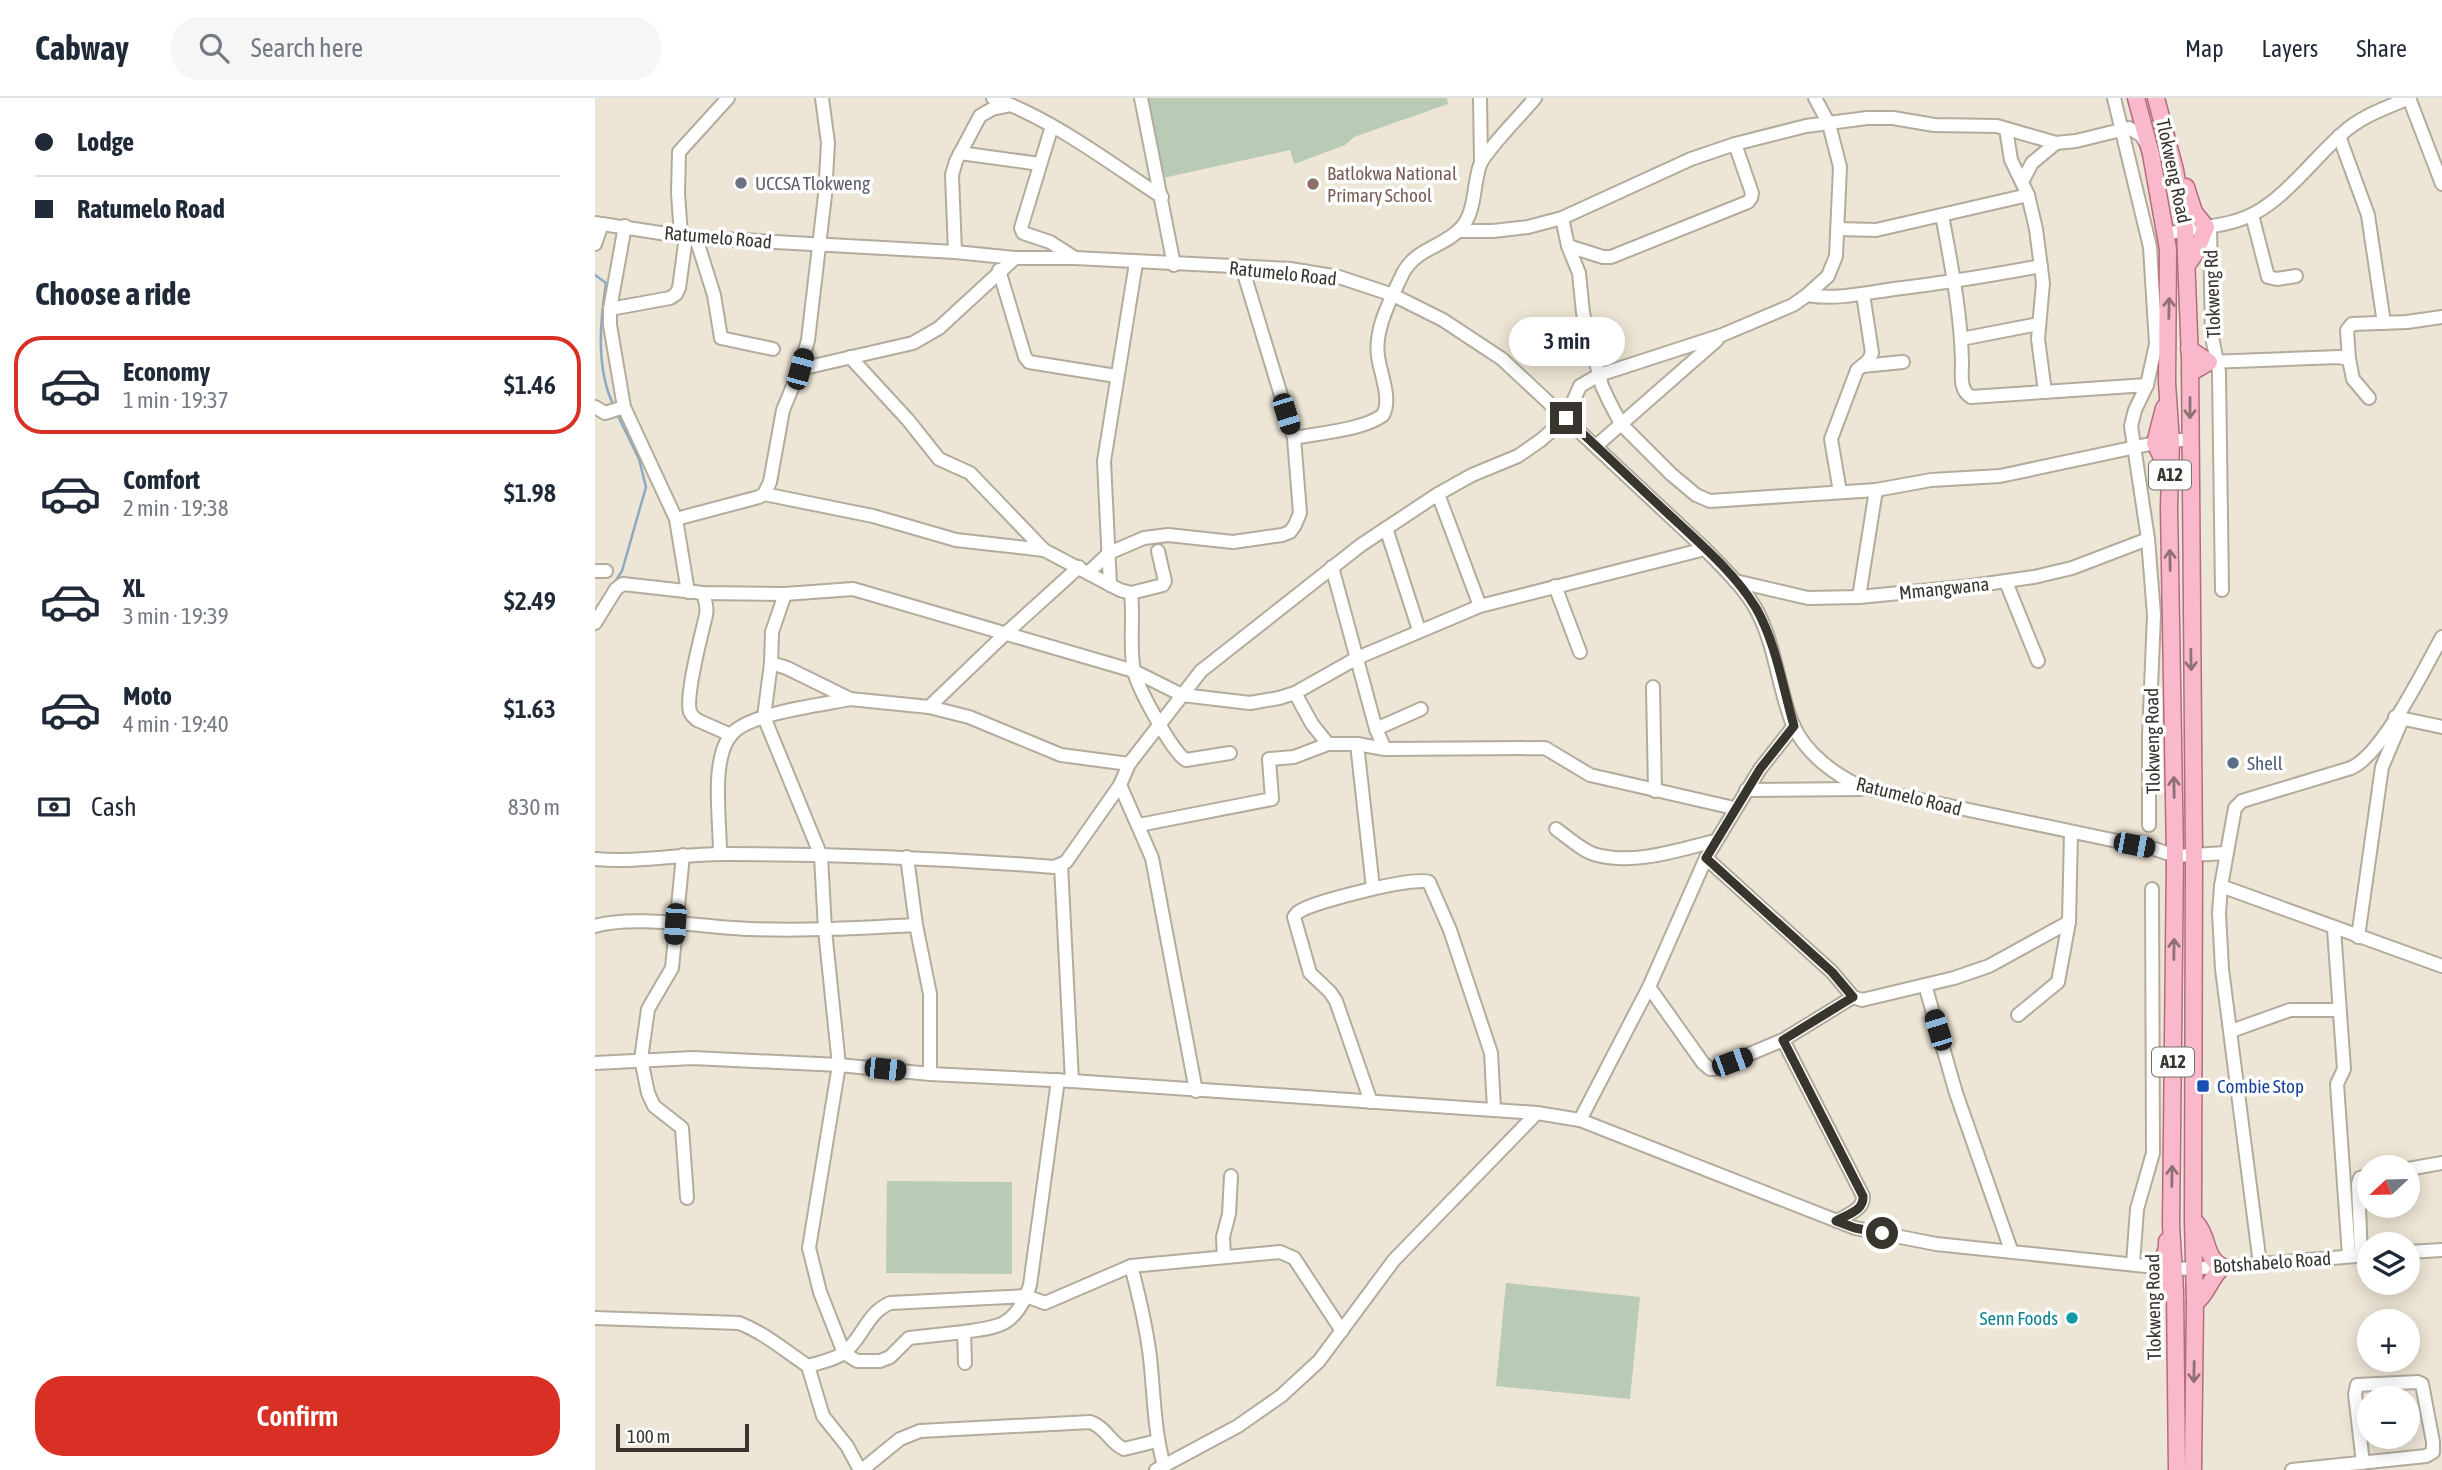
<!DOCTYPE html>
<meta charset="utf-8">
<style>
body{margin:0;font-family:"Asap Condensed",sans-serif;background:#f6f6f7;color:#1f2937;height:100vh;display:flex;flex-direction:column;font-size:26px;white-space:nowrap}
*{box-sizing:border-box;margin:0}
p{font-size:23px;color:#747a83}
.icon{flex:none;width:38px;height:38px;fill:none;stroke:currentColor;stroke-width:2;stroke-linecap:round;stroke-linejoin:round}
.map{position:relative;flex:1;overflow:hidden}
.drawer{display:flex;flex-direction:column;background:#fff;width:595px}
.drawer>*{flex:none}
.hud{display:grid;align-content:center;height:154px;padding:0 35px;background:#fff}
.needle{width:46px;rotate:248deg}
.controls{position:absolute;left:1762px;top:1057px;display:grid;gap:14px}
.controls a{display:grid;place-items:center;width:63px;height:63px;border-radius:50%;background:#fff;box-shadow:0 4px 18px #0003;font-size:35px}
.scale{position:absolute;left:21px;bottom:18px;width:133px;box-sizing:border-box;padding-left:7px;border:4px solid #38342e;border-top:0;font-size:19px;line-height:24px;white-space:nowrap;color:#38342e;-webkit-text-stroke:5px #fff;paint-order:stroke}
.end{position:absolute;width:32px;height:32px;margin:-16px;border:9px solid #38342e;background:#fff;box-shadow:0 0 0 4px #fff}
.from{border-radius:50%}
.bubble{position:absolute;height:49px;border-radius:24px;background:#fff;box-shadow:0 4px 18px #0003;font-size:23px;font-weight:600;line-height:49px;text-align:center}
.car{position:absolute;width:21px;height:42px;margin:-21px -10px;border-radius:9px;box-shadow:0 0 5px 2px #0007;background:linear-gradient(#222 24%,#8ab4d8 0 40%,#222 0 76%,#8ab4d8 0 86%,#222 0)}
.hud b{display:flex;align-items:center;gap:24px;height:66px;font-size:26px}
.hud b+b{border-top:2px solid #e0e1e3}
.hud i{width:18px;height:18px;background:#1f2937}
ul{padding:0;list-style:none}
li{display:flex;align-items:center;gap:21px;height:98px;margin:0 14px 10px;padding:0 21px;border:4px solid transparent;border-radius:28px}
li div{flex:1}
li b{display:block;font-size:26px}
li em{font-style:normal;font-weight:600}
li.active{border-color:#d93025}
li>.icon{width:63px;height:63px;stroke-width:1.5}
h2{padding:0 35px;font-size:32px;line-height:84px}
.pay{display:flex;align-items:center;gap:18px;height:77px;padding:0 35px;font-size:26px}
.pay p{margin-inline-start:auto}
.button{display:flex;gap:14px;margin-top:auto;padding:14px 35px}
.button a{flex:1;height:80px;border-radius:28px;background:#d93025;color:#fff;font-size:28px;font-weight:600;line-height:80px;text-align:center}
header{display:flex;align-items:center;gap:42px;box-sizing:border-box;height:98px;padding:0 35px;background:#fff;border-bottom:2px solid #e0e1e3}
header strong{font-size:33px}
nav{display:flex;gap:38px;margin-inline-start:auto;font-size:24px}
.search{width:490px;height:63px;background:#f6f6f7;display:flex;align-items:center;gap:18px;box-sizing:border-box;padding:0 24px;border-radius:28px;color:#747a83;font-size:26px}
main{display:flex;flex:1;min-height:0}
.map>svg:first-child{display:block}
.green{fill:#b9cbb5}
.lines{fill:none;stroke-linecap:round;stroke-linejoin:round}
.stream{stroke:#8baac3;stroke-width:2.5}
.minor-casing{stroke:#b3ab9c;stroke-width:16}
.major-casing{stroke:#b36c7e;stroke-width:19}
.minor{stroke:#fff;stroke-width:12}
.major{stroke:#f9b9cb;stroke-width:16}
.oneway{stroke:#8f7075}
.route{stroke:#38342e;stroke-width:9}
.worship-dot{fill:#6b7280;stroke:#fff;stroke-width:2.5}
.education-dot{fill:#8d6e63;stroke:#fff;stroke-width:2.5}
.service-dot{fill:#5c6f8a;stroke:#fff;stroke-width:2.5}
.transit-dot{fill:#1a4fb4;stroke:#fff;stroke-width:2.5}
.culture-dot{fill:#0f9aa8;stroke:#fff;stroke-width:2.5}
.labels{text-anchor:middle;stroke-width:7;stroke-linejoin:round;paint-order:stroke}
.shield{fill:#fff;stroke:#74716d;stroke-width:2}
.shield-label{font-size:18px;font-weight:bold;fill:#38342e}
.street-label{font-size:19px;fill:#38342e;stroke:#fff}
.education-label{font-size:19px;fill:#785e54;stroke:#fff;text-anchor:start}
.worship-label{font-size:19px;fill:#5b616d;stroke:#fff;text-anchor:start}
.service-label{font-size:19px;fill:#4e5e75;stroke:#fff;text-anchor:start}
.transit-label{font-size:19px;fill:#164399;stroke:#fff;text-anchor:start}
.culture-label{font-size:19px;fill:#0d838f;stroke:#fff;text-anchor:end}
</style>
<header>
<strong>Cabway</strong>
<div class="search"><svg class="icon" aria-label="search" viewBox="0 0 24 24"><circle cx="10" cy="10" r="6"/><path d="M15 15l6 6"/></svg>Search here</div>
<nav><a>Map</a><a>Layers</a><a>Share</a></nav>
</header>
<main>
<section class="drawer">
<div class="hud">
<b><i class="from"></i>Lodge</b>
<b><i></i>Ratumelo Road</b>
</div>
<h2>Choose a ride</h2>
<ul>
<li class="active"><svg class="icon" aria-label="car" viewBox="0 0 24 24"><path d="M5 17H2v-5l4-1 3-4h7l3 4 3 1v5h-3M9 17h6M6 11h13"/><circle cx="7" cy="17" r="2"/><circle cx="17" cy="17" r="2"/></svg><div><b>Economy</b><p>1 min · 19:37</p></div><em>$1.46</em></li>
<li><svg class="icon" aria-label="car" viewBox="0 0 24 24"><path d="M5 17H2v-5l4-1 3-4h7l3 4 3 1v5h-3M9 17h6M6 11h13"/><circle cx="7" cy="17" r="2"/><circle cx="17" cy="17" r="2"/></svg><div><b>Comfort</b><p>2 min · 19:38</p></div><em>$1.98</em></li>
<li><svg class="icon" aria-label="car" viewBox="0 0 24 24"><path d="M5 17H2v-5l4-1 3-4h7l3 4 3 1v5h-3M9 17h6M6 11h13"/><circle cx="7" cy="17" r="2"/><circle cx="17" cy="17" r="2"/></svg><div><b>XL</b><p>3 min · 19:39</p></div><em>$2.49</em></li>
<li><svg class="icon" aria-label="car" viewBox="0 0 24 24"><path d="M5 17H2v-5l4-1 3-4h7l3 4 3 1v5h-3M9 17h6M6 11h13"/><circle cx="7" cy="17" r="2"/><circle cx="17" cy="17" r="2"/></svg><div><b>Moto</b><p>4 min · 19:40</p></div><em>$1.63</em></li>
</ul>
<div class="pay"><svg class="icon" aria-label="cash" viewBox="0 0 24 24"><path d="M3 7h18v10H3z"/><circle cx="12" cy="12" r="2"/></svg>Cash<p>830 m</p></div>
<div class="button"><a>Confirm</a></div>
</section>
<div class="map">
<svg width="1847" height="1372" viewBox="0 0 1847 1372">
<rect width="100%" height="100%" fill="#ede5d5"/>
<!-- green -->
<g class="green">
<polygon points="553,0 852,0 853,6 759,39 750,47 699,66 695,52 568,80"/>
<polygon points="292,1083 417,1084 417,1176 291,1175"/>
<polygon points="911,1185 1045,1199 1035,1301 901,1288"/>
</g>
<g class="lines">
<!-- stream -->
<g class="stream">
<path d="M0 177 11 185C5 224 1 270 18 306"/>
<polyline points="18,487 27,473 51,389 44,361 22,316"/>
</g>
<!-- minor casing -->
<g class="minor-casing">
<g id="minor">
<path d="M398 0C459 22 513 64 567 99"/>
<polyline points="546,0 579,167"/>
<polyline points="885,0 886,64"/>
<polyline points="1519,0 1555,149 1561,246 1552,287 1540,312 1536,328 1553,441 1559,517 1554,638 1554,727"/>
<polyline points="1814,0 1847,86"/>
<polyline points="457,28 426,130 428,135 455,144 480,160"/>
<polyline points="1411,31 1416,62 1433,97 1441,131 1448,185 1443,241 1450,294"/>
<polyline points="1744,38 1773,117 1789,225"/>
<polyline points="365,55 445,66"/>
<polyline points="1427,84 1437,65 1461,45"/>
<path d="M1347 117C1356 166 1366 214 1367 264 1367 277 1364 292 1376 299L1552 287"/>
<polyline points="1657,117 1673,179 1682,181 1701,178"/>
<polyline points="967,120 973,148 984,175 988,215 1007,288 1014,303 1026,326 1076,376 1101,397 1115,403 1281,392 1336,382 1405,378 1560,345 1595,341"/>
<path d="M0 125 91 139 360 154 420 160H480L695 171 744 179 798 197 848 222 907 261 1110 451C1128 470 1150 490 1162 513 1181 549 1183 590 1198 627 1211 656 1241 678 1269 690L1560 751 1580 758 1631 755"/>
<polyline points="30,128 15,211 15,227 29,309 81,421 93,494"/>
<polyline points="1615,128 1617,239 1624,274 1627,492"/>
<polyline points="1243,131 1281,132 1433,97"/>
<polyline points="863,133 898,133 933,129 967,120 1096,61 1140,46 1211,28 1272,20 1298,20 1339,27 1402,28 1461,45 1481,43 1534,30 1546,37 1552,47"/>
<path d="M1572 136C1601 128 1633 130 1660 115 1693 97 1720 59 1748 35 1766 18 1791 10 1814 0"/>
<polyline points="86,138 83,95 84,54 133,0"/>
<polyline points="101,140 119,197 126,240 178,251"/>
<polyline points="0,146 7,126"/>
<polyline points="973,148 1008,159 1016,159 1153,104 1156,100 1157,95 1140,46"/>
<polyline points="360,154 357,77 361,63 385,18 397,11 416,7"/>
<polyline points="404,172 430,259 434,264 521,278"/>
<path d="M1212 197C1241 202 1271 195 1299 191 1348 185 1397 177 1446 168"/>
<polyline points="15,211 75,200 81,196 84,190 91,139"/>
<polyline points="1366,241 1444,226"/>
<path d="M255 259 313 322 344 361 375 375 449 452 525 492 536 495C539 520 534 549 539 573 542 588 578 656 591 662L635 655"/>
<polyline points="1754,261 1752,232 1757,226 1812,224 1847,219"/>
<polyline points="1614,264 1744,259 1754,261 1758,281 1774,300"/>
<polyline points="1267,268 1308,264"/>
<polyline points="205,271 318,245 344,230 420,160"/>
<polyline points="0,309 10,315 29,309"/>
<path d="M699 340C724 335 768 332 788 317 797 301 785 275 783 258 779 230 797 199 808 175 822 149 850 149 867 129 881 112 878 87 885 67 890 53 929 14 940 0"/>
<polyline points="1001,348 1122,242"/>
<polyline points="1245,394 1236,341 1262,272 1273,263 1277,255 1268,196"/>
<polyline points="169,396 278,418 361,442 449,452"/>
<polyline points="843,396 885,508"/>
<polyline points="81,421 164,399 169,396 175,384 188,312 205,271 213,242 230,97 233,45 227,0"/>
<polyline points="791,430 824,532"/>
<polyline points="737,469 781,631 790,651"/>
<polyline points="0,473 11,473"/>
<polyline points="493,475 514,455 549,440 573,437 638,444 687,437 695,434 700,427 705,415 699,340 647,169"/>
<polyline points="1140,483 1213,500 1264,499 1376,488 1439,479 1477,470 1553,441"/>
<polyline points="1411,484 1443,563"/>
<polyline points="515,487 509,363 541,165"/>
<polyline points="960,488 985,554"/>
<path d="M108 495C110 502 113 510 111 517 107 535 90 597 95 614 97 618 98 619 102 622L136 637"/>
<polyline points="536,495 568,487 570,483 563,453"/>
<polyline points="190,496 177,534 176,565 192,570 255,601 334,609 374,619 466,657 534,666"/>
<polyline points="1264,499 1281,392"/>
<polyline points="0,525 21,491 28,486 108,495 190,496 258,491 539,573 587,597 655,605 684,600 700,595 762,560 885,508 1110,451"/>
<polyline points="176,565 169,619 226,758 230,832 244,967 214,1150 225,1194 249,1255 262,1263 285,1263 295,1259 314,1240 369,1234 370,1265"/>
<polyline points="1058,589 1060,693"/>
<polyline points="700,595 717,626 733,646"/>
<polyline points="334,609 410,536 484,469"/>
<polyline points="1800,619 1847,629"/>
<polyline points="781,631 826,611"/>
<polyline points="762,646 778,790"/>
<polyline points="525,687 557,760 601,993"/>
<polyline points="1151,692 1266,691"/>
<polyline points="544,727 677,701 674,661 699,659 733,646 762,646 790,651 950,650 995,677 1139,710"/>
<path d="M961 731C973 739 988 754 1002 757 1040 767 1083 752 1120 743"/>
<path d="M125 756C125 730 120 689 125 665 127 652 131 640 141 632 164 614 226 607 255 601"/>
<polyline points="88,757 77,870 53,911 46,961 53,995 59,1008 87,1030 92,1100"/>
<polyline points="312,759 321,827 335,896 335,976"/>
<polyline points="1111,760 1237,874 1258,899 1267,902 1359,880 1394,868 1474,824 1476,735"/>
<path d="M0 761C43 765 85 756 128 756 239 756 349 760 459 769L471 764 525 687 534 666 606 573 766 447 843 396 877 377 923 358 946 342 971 320 985 288 1004 277 1127 237 1198 207 1212 197 1233 178 1241 158 1245 69 1234 26 1220 0"/>
<polyline points="466,767 477,983"/>
<polyline points="1626,788 1847,868"/>
<path d="M0 828C39 816 113 830 155 831 211 833 266 830 321 827"/>
<polyline points="1739,831 1749,971 1742,986 1754,1158"/>
<polyline points="1763,839 1787,669 1807,622"/>
<polyline points="1330,887 1361,995 1416,1152"/>
<polyline points="1054,889 1108,965 1115,971 1119,971 1188,942 1258,899"/>
<polyline points="1423,917 1463,884 1474,824"/>
<polyline points="1636,933 1695,912 1744,912"/>
<path d="M1188 942 1268 1098C1269 1112 1253 1116 1242 1123"/>
<polyline points="0,965 98,960 244,967 335,976 477,983 942,1015 985,1022 1260,1130 1341,1146 1579,1171 1628,1169 1774,1157"/>
<polyline points="463,982 435,1187 431,1198 450,1205 536,1168 685,1154 699,1160 747,1233"/>
<path d="M776 1004 741 903 735 894 715 875 699 819C702 815 702 814 707 812 723 803 819 778 834 784L855 832 896 955 899 1011"/>
<polyline points="985,1022 1054,889 1111,760 1165,671 1199,628"/>
<polyline points="1813,1071 1847,1065"/>
<polyline points="1813,1154 1847,1152"/>
<polyline points="1766,1157 1763,1086 1765,1080 1774,1077"/>
<polyline points="629,1158 628,1139 634,1116 636,1078"/>
<polyline points="1538,1166 1542,1111 1558,1055 1557,791"/>
<path d="M1665 1166 1627 871 1624 815 1626 788 1640 710 1647 703 1756 670C1788 656 1829 571 1847 539"/>
<path d="M536 1168C544 1198 551 1228 555 1259 559 1296 559 1332 569 1368"/>
<path d="M0 1220 144 1225C170 1235 190 1253 213 1268L228 1318 252 1348 265 1372"/>
<path d="M213 1268C225 1264 240 1262 250 1254 268 1239 272 1215 295 1205L431 1198C416 1230 401 1229 369 1234"/>
<path d="M267 1372 305 1341 325 1333 495 1324C511 1329 515 1345 529 1351L562 1343"/>
<polyline points="561,1372 643,1328 686,1298 724,1263 799,1162 942,1015"/>
<polyline points="1697,1372 1831,1358 1838,1354 1838,1344 1827,1286 1823,1284 1762,1287 1760,1296 1768,1365"/>
</g>
</g>
<!-- major casing -->
<g class="major-casing">
<g id="major">
<polyline points="1541,0 1556,56 1573,151 1572,285 1576,344 1574,409 1580,758 1576,1127 1580,1193 1582,1372"/>
<polyline points="1561,0 1580,72 1590,131 1595,261 1599,757 1598,1122 1600,1205 1598,1372"/>
<polyline points="1591,89 1599,114 1611,129 1600,156 1592,167"/>
<polyline points="1594,251 1614,264 1595,275"/>
<polyline points="1569,310 1560,345 1567,360 1571,376"/>
<path d="M1572 1143C1573 1154 1568 1161 1561 1168L1577 1196"/>
<path d="M1600 1205C1613 1196 1615 1179 1628 1169 1609 1160 1614 1140 1602 1126"/>
</g>
</g>
<!-- minor -->
<use href="#minor" class="minor"/>
<!-- major -->
<use href="#major" class="major"/>
</g>
<!-- one-way arrows -->
<defs><path id="oneway-shaft" d="M-6 0H5M1.5-3L5.5 0L1.5 3" fill="none" stroke-width="1.6" stroke-linecap="round" stroke-linejoin="round" transform="scale(1.75)"/></defs>
<g class="oneway">
<use href="#oneway-shaft" transform="translate(1574 210) rotate(-89)"/>
<use href="#oneway-shaft" transform="translate(1595 310) rotate(90)"/>
<use href="#oneway-shaft" transform="translate(1575 462) rotate(-91)"/>
<use href="#oneway-shaft" transform="translate(1596 562) rotate(89)"/>
<use href="#oneway-shaft" transform="translate(1579 689) rotate(-91)"/>
<use href="#oneway-shaft" transform="translate(1579 851) rotate(-89)"/>
<use href="#oneway-shaft" transform="translate(1577 1078) rotate(-89)"/>
<use href="#oneway-shaft" transform="translate(1599 1274) rotate(91)"/>
</g>
<g class="lines">
<!-- route -->
<path class="route" d="M971 320C1008 354 1044 389 1081 423 1109 449 1141 477 1161 510 1181 545 1188 590 1199 628L1165 671 1111 760 1237 874 1258 899 1188 942 1268 1098C1269 1113 1253 1116 1241 1123L1260 1130 1287 1135"/>
</g>
<!-- markers -->
<circle class="worship-dot" cx="146" cy="85" r="7"/>
<circle class="education-dot" cx="718" cy="86" r="7"/>
<circle class="service-dot" cx="1638" cy="665" r="7"/>
<rect class="transit-dot" x="1601" y="981" width="14" height="14" rx="3.5"/>
<circle class="culture-dot" cx="1477" cy="1220" r="7"/>
<g class="labels">
<!-- shield labels -->
<g class="shield">
<rect x="1554" y="362.5" width="42" height="29" rx="5"/>
<rect x="1557" y="949.5" width="42" height="29" rx="5"/>
</g>
<g class="shield-label">
<text x="1575" y="383">A12</text>
<text x="1578" y="970">A12</text>
</g>
<!-- street labels -->
<g class="street-label">
<text transform="translate(1579 73) rotate(78)" y="7">Tlokweng Road</text>
<text transform="translate(123 139) rotate(5)" y="7">Ratumelo Road</text>
<text transform="translate(688 175) rotate(6)" y="7">Ratumelo Road</text>
<text transform="translate(1617 196) rotate(-92)" y="7">Tlokweng Rd</text>
<text transform="translate(1349 490) rotate(-6)" y="7">Mmangwana</text>
<text transform="translate(1557 643) rotate(-91)" y="7">Tlokweng Road</text>
<text transform="translate(1314 698) rotate(14)" y="7">Ratumelo Road</text>
<text transform="translate(1677 1164) rotate(-4)" y="7">Botshabelo Road</text>
<text transform="translate(1558 1209) rotate(-91)" y="7">Tlokweng Road</text>
</g>
<!-- education labels -->
<g class="education-label">
<text x="732" y="82">Batlokwa National<tspan x="732" dy="22">Primary School</tspan></text>
</g>
<!-- worship labels -->
<g class="worship-label">
<text x="160" y="92">UCCSA Tlokweng</text>
</g>
<!-- service labels -->
<g class="service-label">
<text x="1652" y="672">Shell</text>
</g>
<!-- transit labels -->
<g class="transit-label">
<text x="1622" y="995">Combie Stop</text>
</g>
<!-- culture labels -->
<g class="culture-label">
<text x="1463" y="1227">Senn Foods</text>
</g>
</g>
</svg>
<div class="controls">
<a><svg class="needle" viewBox="-14 -14 28 28"><path d="M0-13l5 13h-10z" fill="#e53935"/><path d="M0 13l5-13h-10z" fill="#747a83"/></svg></a>
<a><svg class="icon" aria-label="layers" viewBox="0 0 24 24"><path d="M12 4l9 5-9 5-9-5zM3 14l9 5 9-5"/></svg></a>
<a>+</a>
<a>−</a>
</div>
<div class="scale">100 m</div>
<i class="end from" style="left:1287px;top:1135px"></i>
<i class="end" style="left:971px;top:320px"></i>
<div class="bubble" style="left:914px;top:219px;width:116px">3 min</div>
<i class="car" style="left:205px;top:271px;rotate:15deg"></i>
<i class="car" style="left:691px;top:316px;rotate:163deg"></i>
<i class="car" style="left:1539px;top:747px;rotate:101deg"></i>
<i class="car" style="left:80px;top:826px;rotate:184deg"></i>
<i class="car" style="left:1343px;top:932px;rotate:343deg"></i>
<i class="car" style="left:1137px;top:964px;rotate:70deg"></i>
<i class="car" style="left:290px;top:971px;rotate:96deg"></i>
</div>
</main>
